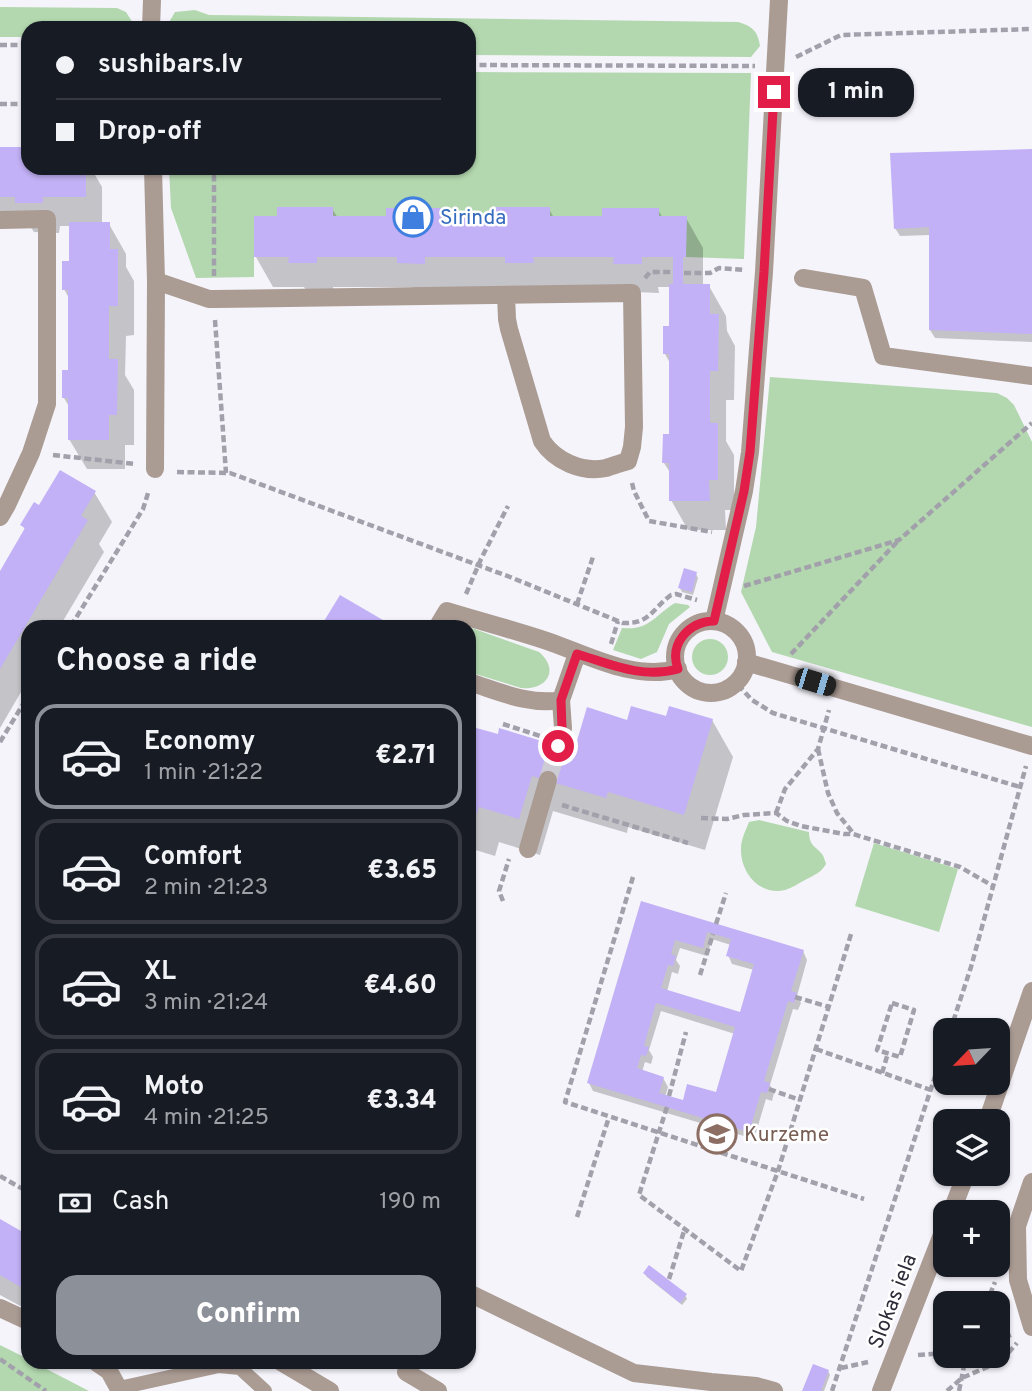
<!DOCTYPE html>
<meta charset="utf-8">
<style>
body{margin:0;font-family:Overpass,sans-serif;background:#242831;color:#f1f3f6;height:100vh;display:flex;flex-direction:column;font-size:26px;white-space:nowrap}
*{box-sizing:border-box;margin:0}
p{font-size:23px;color:#9ea1a6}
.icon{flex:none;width:38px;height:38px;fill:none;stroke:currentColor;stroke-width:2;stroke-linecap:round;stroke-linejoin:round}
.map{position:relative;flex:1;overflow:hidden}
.side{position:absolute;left:21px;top:620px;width:455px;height:749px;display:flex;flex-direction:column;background:#171b24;border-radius:21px;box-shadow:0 2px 5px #0004}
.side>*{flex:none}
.top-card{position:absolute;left:21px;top:21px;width:455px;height:154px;border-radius:21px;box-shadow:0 2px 5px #0004;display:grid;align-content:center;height:154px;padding:0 35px;background:#171b24}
.needle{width:46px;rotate:245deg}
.fabs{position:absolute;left:933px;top:1018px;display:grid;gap:14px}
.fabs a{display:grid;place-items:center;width:77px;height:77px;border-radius:14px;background:#171b24;box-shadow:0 2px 5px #0004;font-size:35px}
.end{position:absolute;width:32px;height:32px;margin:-16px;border:9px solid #e11d48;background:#fff;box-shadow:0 0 0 4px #fff}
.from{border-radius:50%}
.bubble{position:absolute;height:49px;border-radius:21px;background:#171b24;box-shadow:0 2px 5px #0004;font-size:23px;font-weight:800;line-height:49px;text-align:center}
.car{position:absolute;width:21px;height:42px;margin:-21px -10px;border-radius:9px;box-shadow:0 0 5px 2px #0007;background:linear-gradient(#222 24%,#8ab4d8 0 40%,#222 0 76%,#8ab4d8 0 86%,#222 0)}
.top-card b{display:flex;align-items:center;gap:24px;height:66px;font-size:26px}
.top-card b+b{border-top:2px solid #363941}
.top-card i{width:18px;height:18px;background:#f1f3f6}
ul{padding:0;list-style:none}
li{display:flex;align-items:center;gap:21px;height:105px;margin:0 14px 10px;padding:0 21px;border:4px solid #363941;border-radius:21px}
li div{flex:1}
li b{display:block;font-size:26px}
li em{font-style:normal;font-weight:800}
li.selected{border-color:#8c9099}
li>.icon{width:63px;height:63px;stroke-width:1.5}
h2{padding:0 35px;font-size:32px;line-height:84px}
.pay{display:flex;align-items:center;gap:18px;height:77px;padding:0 35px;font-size:26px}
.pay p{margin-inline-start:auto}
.primary-button{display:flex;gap:14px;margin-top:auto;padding:14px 35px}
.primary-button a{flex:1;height:80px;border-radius:21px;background:#8c9099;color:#fff;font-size:28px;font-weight:800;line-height:80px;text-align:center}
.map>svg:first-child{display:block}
.green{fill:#b3d8af}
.shadow{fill:#0003;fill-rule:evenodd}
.building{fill:#c2b1f6;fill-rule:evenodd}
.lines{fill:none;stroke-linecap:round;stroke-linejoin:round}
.minor-tunnel{stroke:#cdccd4;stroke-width:18;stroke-dasharray:18 9;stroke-linecap:butt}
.path{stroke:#a2a0aa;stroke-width:4.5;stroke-dasharray:7 3.5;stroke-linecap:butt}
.service{stroke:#aa9b93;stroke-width:14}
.minor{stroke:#aa9b93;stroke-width:18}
.tree{fill:#7da37d}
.route{stroke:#e11d48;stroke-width:9}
.labels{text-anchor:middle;stroke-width:5;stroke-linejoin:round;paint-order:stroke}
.shop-label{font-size:21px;fill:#366cbe;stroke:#fff;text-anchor:start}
.education-label{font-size:21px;fill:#785e54;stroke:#fff;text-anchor:start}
.street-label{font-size:21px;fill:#2e2c39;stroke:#fff}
</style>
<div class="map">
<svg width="1032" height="1391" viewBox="0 0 1032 1391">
<rect width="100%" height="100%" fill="#f5f4fb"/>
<!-- green -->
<g class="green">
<polygon points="0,7 117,8 126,12 136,28 28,28 28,37 0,37"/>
<path d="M195 10 209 15 738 22C752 26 758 31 760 46L751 57 469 55V28H168V24L175 12Z"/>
<polygon points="469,72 751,73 744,259 686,257 686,217 659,216 659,208 603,208 602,216 550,216 550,208 493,216 442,216 442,208 386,208 386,216 333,216 333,207 277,207 277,216 254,216 254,277 196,278 171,208 169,168 469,168"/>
<polygon points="770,377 997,393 1007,398 1014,405 1032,442 1032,727 772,652 741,592 756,527"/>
<path d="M675 603 688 605 690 607 669 624 657 652 641 659 613 650 622 628C649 631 655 615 675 603Z"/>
<path d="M469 627 539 652C560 670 547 690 521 688L469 672Z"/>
<circle cx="710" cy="657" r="18"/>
<path d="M759 820 809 832C809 845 815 846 822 854 823 855 826 863 826 864 821 873 814 875 805 880 799 883 792 888 785 890 760 896 740 873 741 848 741 839 746 830 749 822Z"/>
<polygon points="874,843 958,869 939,932 855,906"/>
<polygon points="0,1345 28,1359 28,1362 33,1362 89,1391 0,1391"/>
</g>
<!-- shadow -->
<g class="shadow">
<polygon points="0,149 28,149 28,168 91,168 102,187 102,224 109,224 126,254 126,267 134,281 134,335 126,336 125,375 134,390 134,445 125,445 125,469 87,469 69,439 70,408 64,398 70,371 70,300 64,289 70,263 70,226 60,226 59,233 34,232 30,226 0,226"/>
<polygon points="1032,151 1032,342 935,338 930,330 930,235 900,236 895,228"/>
<polygon points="332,209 338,218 387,218 442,209 447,218 495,218 549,209 554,218 604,218 658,210 663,218 686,218 703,248 703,286 709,286 726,316 727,331 735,346 734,400 726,400 726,441 734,455 734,510 725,510 726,530 688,530 671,500 671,474 664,463 671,436 671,365 665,354 671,328 671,287 658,287 659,293 521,287 442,287 442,293 416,293 412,287 333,287 333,292 307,292 304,287 273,287 256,257 278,218"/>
<polygon points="94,492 112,522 99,544 104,552 60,626 28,626 28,680 0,728 0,575 26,531 22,525 40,507"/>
<polygon points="696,574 698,578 693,595 682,592 680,588"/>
<polygon points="341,597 386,624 388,626 323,626"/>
<polygon points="667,718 712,720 733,757 705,850 628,827 627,833 553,811 540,855 499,842 495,856 469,848 469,728 575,753 628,722"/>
<path d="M642 903 803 951 807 960 797 996 801 1003 798 1010 793 1009 770 1085 774 1093 772 1101 766 1099 754 1139 593 1091 589 1083ZM712 939 731 945 728 955 732 964 754 970 741 1014 667 992 672 972 678 974 680 966 676 960 680 948 707 956ZM661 1011 735 1034 717 1095 684 1102 665 1097 668 1087 663 1078 642 1072 645 1062 651 1064 653 1057 649 1050Z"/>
<polygon points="0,1221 28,1237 28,1310 0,1295"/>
<polygon points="645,1274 685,1295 687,1299 682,1305 647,1277"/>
<polygon points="828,1371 830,1375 824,1391 804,1391"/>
</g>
<!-- building -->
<g class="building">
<polygon points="0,147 28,147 28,168 86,168 86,197 43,197 43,203 15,203 15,197 0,197"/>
<polygon points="1032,149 1032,334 929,330 929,227 894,229 890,153"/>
<polygon points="277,207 333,207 333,216 386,216 386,208 443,208 442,216 493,216 493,207 550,207 550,216 602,216 602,208 659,208 659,216 687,216 686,257 683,257 683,284 710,284 710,314 719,314 718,371 710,371 710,423 718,423 718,480 709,480 710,501 669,501 669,463 662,463 663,434 669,434 669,354 663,354 663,326 669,326 669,284 673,284 673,257 642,257 642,264 613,264 614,257 533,257 534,263 505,263 505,257 425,257 425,264 397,263 397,257 317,257 317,263 288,263 289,257 254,257 254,216 277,216"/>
<polygon points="69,222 110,222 110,249 118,249 118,306 109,306 109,359 118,359 117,415 109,415 109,440 68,440 68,398 62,398 62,370 68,370 68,290 62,290 62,261 69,261"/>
<polygon points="60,470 96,491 81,516 88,520 0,669 0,571 25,528 20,525 34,502 39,505"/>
<polygon points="684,568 697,572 692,592 678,588"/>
<polygon points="340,595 388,623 386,626 321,626"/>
<polygon points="631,706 666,716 669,706 713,719 684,815 608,792 606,798 532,776 519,819 479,807 474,821 469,819 469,726 498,734 499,728 574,751 587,707 627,720"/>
<path d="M641 901 804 950 791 991 797 993 794 1003 788 1001 764 1081 770 1083 767 1093 761 1092 749 1132 587 1083ZM707 932 731 939 726 956 754 964 740 1012 661 988 668 965 673 966 676 956 671 954 675 940 703 948ZM656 1003 735 1027 716 1092 687 1084 683 1100 659 1093 664 1077 637 1068 641 1055 646 1056 649 1047 644 1046Z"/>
<polygon points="0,1219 28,1235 28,1291 0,1275"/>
<polygon points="649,1265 687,1294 680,1303 643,1273"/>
<polygon points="813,1364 829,1370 821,1391 802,1391"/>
</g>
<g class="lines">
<!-- minor-tunnel -->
<polyline class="minor-tunnel" points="548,780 558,746"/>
<!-- path -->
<g class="path">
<polyline points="0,45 28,45"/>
<polyline points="796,57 841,35 1032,29"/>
<polyline points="469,65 755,66"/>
<polyline points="0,104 28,104"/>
<polyline points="684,273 710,273 719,268 745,270"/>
<polyline points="214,276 214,172"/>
<polyline points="645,278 650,272 673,272"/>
<polyline points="215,320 226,473"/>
<polyline points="53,455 135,464"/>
<path d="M177 472 230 473 510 577 623 623C650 624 652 609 671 595L676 594 697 600"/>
<polyline points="632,483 634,491 649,521 712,532"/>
<polyline points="744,586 899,540 1032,423"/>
<polyline points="466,594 481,559 508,506"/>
<polyline points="577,604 593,557"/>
<polyline points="71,626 143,509 149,490"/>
<polyline points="611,644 618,621"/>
<polyline points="791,654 898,541"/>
<polyline points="738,685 752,700 773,713 1020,787"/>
<polyline points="503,724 540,736"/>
<polyline points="0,742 28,696"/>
<polyline points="818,749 828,793 837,813 853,833"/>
<polyline points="562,805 688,843"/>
<polyline points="776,813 785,789 818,749 829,710"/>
<polyline points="701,818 727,819 744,815 776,813 787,821 801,826 844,834 853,834 960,867 993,886"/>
<polyline points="633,877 565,1102 864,1199"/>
<polyline points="503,901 499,891 509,859"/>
<polyline points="716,924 726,893"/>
<polyline points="700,975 713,934"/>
<polyline points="795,997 829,1007"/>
<polygon points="892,1003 914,1010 900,1057 877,1050"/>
<polyline points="950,1031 971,967 1026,766"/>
<polyline points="816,1049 931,1090"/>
<polyline points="882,1073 888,1053"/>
<polyline points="769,1089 800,1100"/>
<polyline points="669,1096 686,1032"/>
<polyline points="667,1107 639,1195 741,1271 778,1171 852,931"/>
<polyline points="0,1176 28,1192"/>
<polyline points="577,1217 609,1117"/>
<polyline points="669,1279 685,1228"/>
<polyline points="986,1304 995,1282"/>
<polyline points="998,1340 1011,1335"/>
<polyline points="918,1355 945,1353"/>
<polyline points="0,1359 46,1391"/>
<polyline points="841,1368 868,1362"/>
<polyline points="832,1391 945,1046"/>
<polyline points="947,1391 962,1378 1001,1361 1017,1343"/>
<polyline points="959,1391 966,1356"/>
</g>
<!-- service -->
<polyline class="service" points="119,1388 219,1366 240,1368 265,1391"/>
<!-- minor -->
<g class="minor">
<polyline points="151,28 152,0"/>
<polyline points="153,168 156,281 155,469"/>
<polyline points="0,220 47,219 47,404 31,453 7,505 0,517"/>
<polyline points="803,278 863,288 883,356 1032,376"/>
<path d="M156 281 209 299H214L632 293 634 427 632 447 628 461C620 463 613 466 606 468 582 473 555 461 542 441L509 329 507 319 506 295"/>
<polyline points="714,621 744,491 750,452 764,272 779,0"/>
<circle cx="711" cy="657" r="36"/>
<path d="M438 626 447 611C480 621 514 630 547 641 588 655 633 681 678 669"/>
<polyline points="746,662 1032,746"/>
<path d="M469 682C498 691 530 706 561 700"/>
<polyline points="558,746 563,728 561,700 577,654"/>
<polyline points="528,849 548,780"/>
<polyline points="987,1122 1032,991"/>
<polyline points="1032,1182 1017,1226 1018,1280 1032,1327"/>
<polyline points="951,1213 966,1174"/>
<polyline points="469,1293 634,1373 711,1382 756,1386 774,1391"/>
<polyline points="0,1308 28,1321"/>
<polyline points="96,1362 109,1371 120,1391"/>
<polyline points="281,1362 330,1391"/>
<polyline points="411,1362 406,1372 438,1391"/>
<polyline points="881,1391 945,1227"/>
</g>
</g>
<!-- trees -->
<circle class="tree" cx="849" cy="92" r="10"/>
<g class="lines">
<!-- route -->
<path class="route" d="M558 746 562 729 561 700 577 654C610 664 642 679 678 669 669 644 688 622 714 621L744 491 750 452 764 272 774 92"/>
</g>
<!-- icons -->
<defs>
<g id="shop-ring" transform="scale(2.0125)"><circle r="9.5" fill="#fff" stroke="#3f7fe0" stroke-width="1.5"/><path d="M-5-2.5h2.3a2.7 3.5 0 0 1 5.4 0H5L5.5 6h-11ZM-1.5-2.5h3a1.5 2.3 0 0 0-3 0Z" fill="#3f7fe0"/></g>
<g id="school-ring" transform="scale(2.0125)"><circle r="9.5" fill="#fff" stroke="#8d6e63" stroke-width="1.5"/><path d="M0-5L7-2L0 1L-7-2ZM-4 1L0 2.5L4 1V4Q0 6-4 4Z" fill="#8d6e63"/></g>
</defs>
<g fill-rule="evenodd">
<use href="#shop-ring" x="413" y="217"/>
<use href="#school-ring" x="717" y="1134"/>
</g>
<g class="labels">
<!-- shop labels -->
<g class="shop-label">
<text x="440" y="224">Sirinda</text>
</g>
<!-- education labels -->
<g class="education-label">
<text x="744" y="1141">Kurzeme</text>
</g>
<!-- street labels -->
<g class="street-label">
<text transform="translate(892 1301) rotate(-69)" y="7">Slokas iela</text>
</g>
</g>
</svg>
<div class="fabs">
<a><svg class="needle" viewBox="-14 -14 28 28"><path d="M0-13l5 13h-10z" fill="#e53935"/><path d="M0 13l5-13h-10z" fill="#9ea1a6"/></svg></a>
<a><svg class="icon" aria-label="layers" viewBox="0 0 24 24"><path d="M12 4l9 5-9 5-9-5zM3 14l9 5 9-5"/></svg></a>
<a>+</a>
<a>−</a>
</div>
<i class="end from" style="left:558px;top:746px"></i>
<i class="end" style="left:774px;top:92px"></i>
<div class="bubble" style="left:798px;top:68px;width:116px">1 min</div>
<i class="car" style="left:815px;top:682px;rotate:107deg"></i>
<div class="top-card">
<b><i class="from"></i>sushibars.lv</b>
<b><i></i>Drop-off</b>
</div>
<section class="side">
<h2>Choose a ride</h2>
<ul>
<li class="selected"><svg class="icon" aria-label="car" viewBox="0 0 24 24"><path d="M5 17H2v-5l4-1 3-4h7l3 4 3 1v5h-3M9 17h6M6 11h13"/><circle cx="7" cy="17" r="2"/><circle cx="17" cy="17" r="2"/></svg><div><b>Economy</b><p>1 min · 21:22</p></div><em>€2.71</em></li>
<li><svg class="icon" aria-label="car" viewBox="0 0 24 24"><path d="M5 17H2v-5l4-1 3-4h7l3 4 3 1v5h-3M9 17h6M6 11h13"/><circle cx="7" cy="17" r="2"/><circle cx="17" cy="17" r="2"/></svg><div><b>Comfort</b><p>2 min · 21:23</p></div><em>€3.65</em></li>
<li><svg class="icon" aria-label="car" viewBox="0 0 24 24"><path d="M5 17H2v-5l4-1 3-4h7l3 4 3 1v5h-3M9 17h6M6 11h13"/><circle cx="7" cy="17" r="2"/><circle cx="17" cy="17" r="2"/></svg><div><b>XL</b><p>3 min · 21:24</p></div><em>€4.60</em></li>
<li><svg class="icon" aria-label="car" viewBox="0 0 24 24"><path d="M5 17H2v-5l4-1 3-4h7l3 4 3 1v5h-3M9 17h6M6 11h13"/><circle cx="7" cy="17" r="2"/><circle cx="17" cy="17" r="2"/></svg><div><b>Moto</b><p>4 min · 21:25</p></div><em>€3.34</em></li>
</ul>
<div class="pay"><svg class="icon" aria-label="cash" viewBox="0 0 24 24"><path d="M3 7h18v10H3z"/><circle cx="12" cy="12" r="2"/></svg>Cash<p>190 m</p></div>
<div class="primary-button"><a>Confirm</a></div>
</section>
</div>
